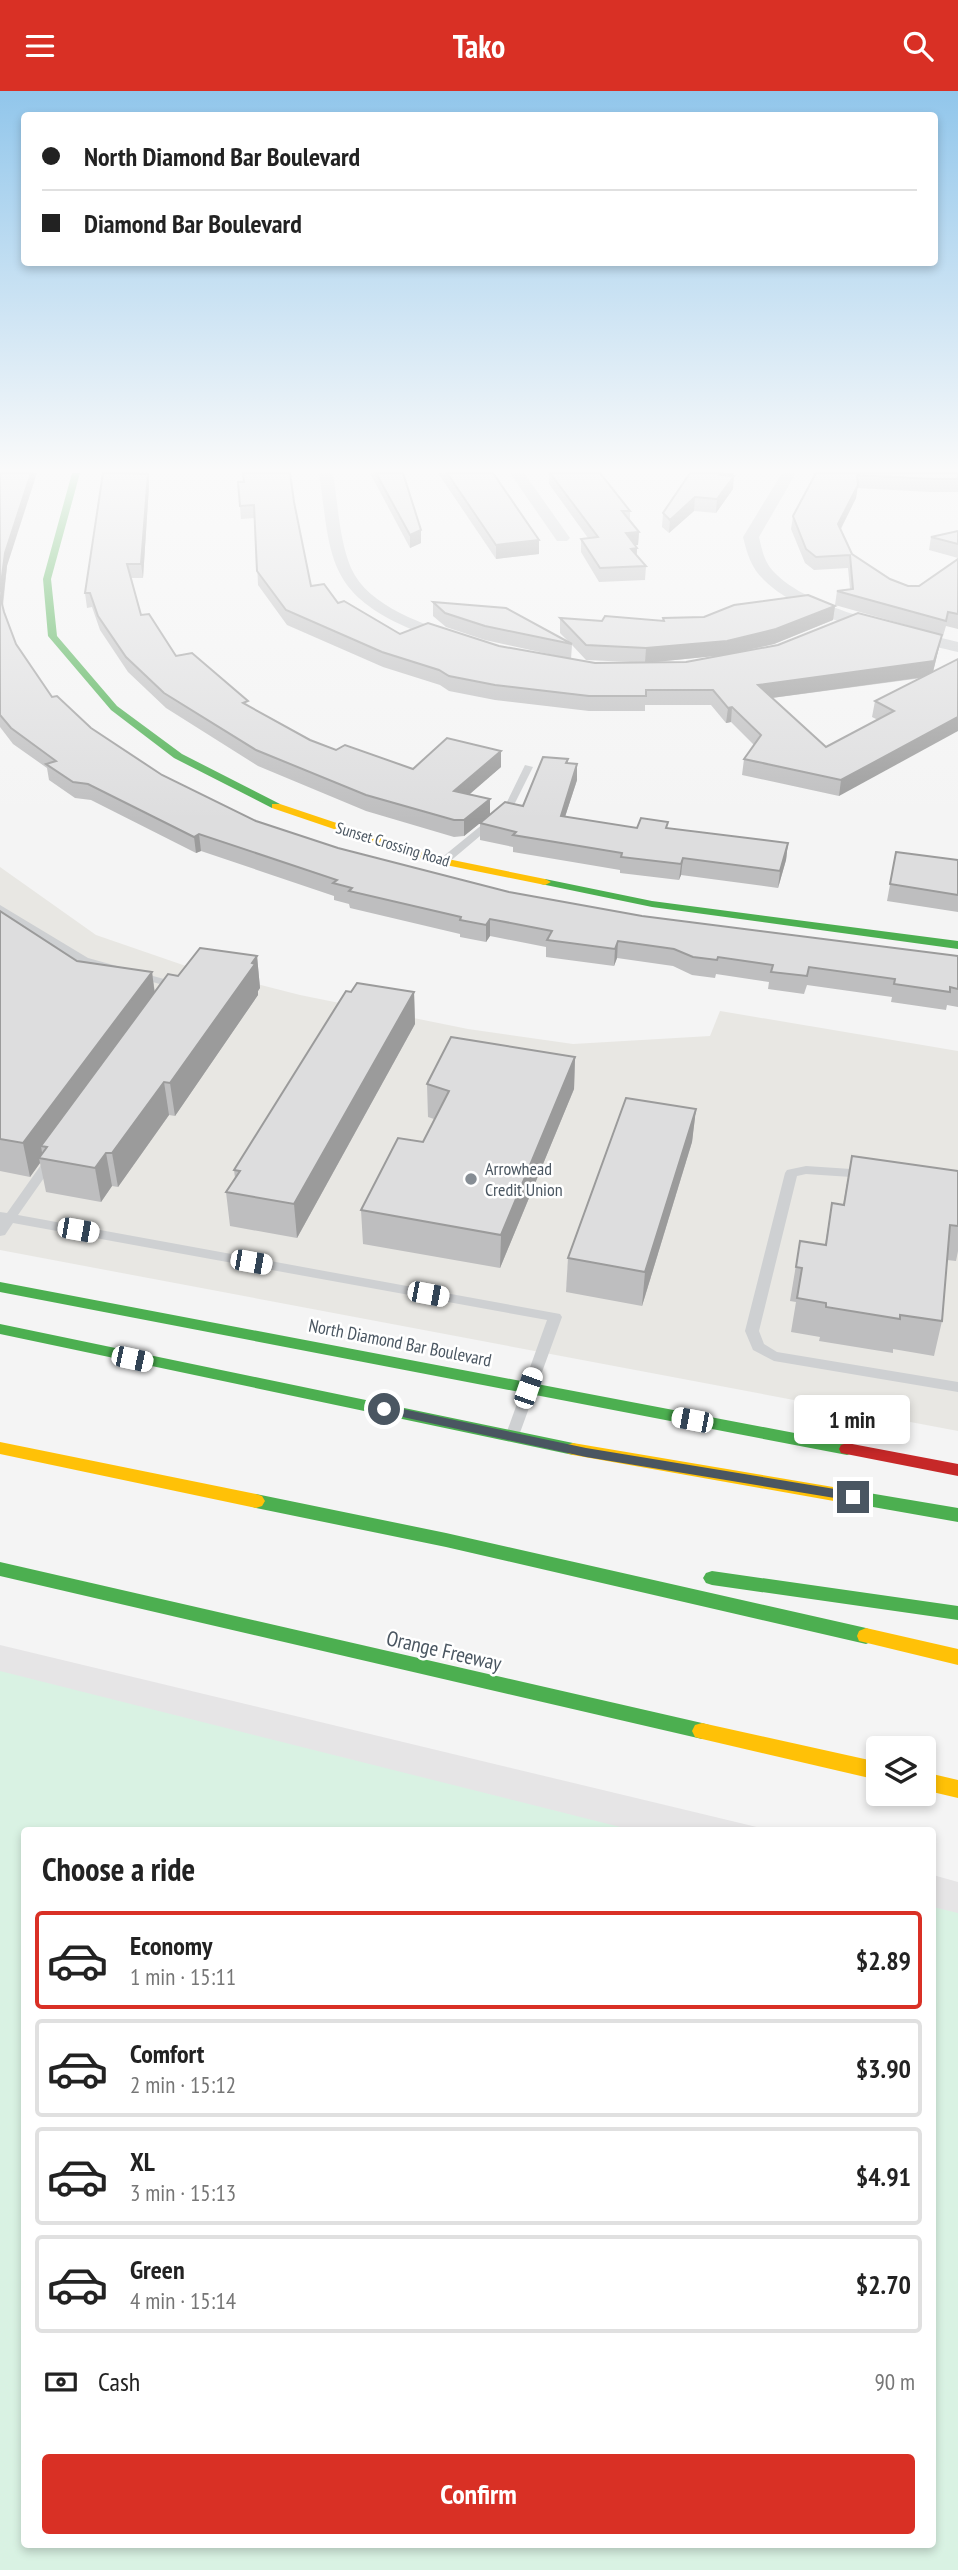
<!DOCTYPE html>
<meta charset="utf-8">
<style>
body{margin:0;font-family:"PT Sans Narrow",sans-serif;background:#f6f6f6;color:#222;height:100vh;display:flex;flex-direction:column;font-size:26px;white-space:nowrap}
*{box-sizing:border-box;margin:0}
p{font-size:23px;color:#767676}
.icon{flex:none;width:38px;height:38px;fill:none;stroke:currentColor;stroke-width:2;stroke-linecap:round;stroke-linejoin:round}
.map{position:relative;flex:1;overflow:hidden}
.panel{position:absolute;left:21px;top:1736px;width:915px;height:721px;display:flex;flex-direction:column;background:#fff;border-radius:7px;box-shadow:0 4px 10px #0003}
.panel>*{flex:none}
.banner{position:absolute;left:21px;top:21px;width:917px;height:154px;border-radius:7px;box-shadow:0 4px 10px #0003;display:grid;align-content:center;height:154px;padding:0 21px;background:#fff}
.buttons{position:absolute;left:866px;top:1645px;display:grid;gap:14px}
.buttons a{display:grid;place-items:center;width:70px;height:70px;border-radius:7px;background:#fff;box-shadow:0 4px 10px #0003;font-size:35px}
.end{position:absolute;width:32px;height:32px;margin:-16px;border:9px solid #4a5661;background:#fff;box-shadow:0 0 0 4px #fff}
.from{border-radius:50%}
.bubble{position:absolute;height:49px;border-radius:7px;background:#fff;box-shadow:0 4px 10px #0003;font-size:23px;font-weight:700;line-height:49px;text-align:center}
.car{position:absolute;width:21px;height:42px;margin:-21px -10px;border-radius:9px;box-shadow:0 0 5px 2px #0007;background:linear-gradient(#fff 24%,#345 0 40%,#fff 0 76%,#345 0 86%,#fff 0)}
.banner b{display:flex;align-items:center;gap:24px;height:66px;font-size:26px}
.banner b+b{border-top:2px solid #e0e0e0}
.banner i{width:18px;height:18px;background:#222}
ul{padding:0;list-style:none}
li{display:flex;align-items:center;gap:21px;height:98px;margin:0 14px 10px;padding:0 7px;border:4px solid #e0e0e0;border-radius:7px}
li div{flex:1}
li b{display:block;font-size:26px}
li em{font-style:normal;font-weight:700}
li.selected{border-color:#d93025}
li>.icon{width:63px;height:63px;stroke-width:1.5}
h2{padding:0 21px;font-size:32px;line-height:84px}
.pay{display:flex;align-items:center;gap:18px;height:77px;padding:0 21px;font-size:26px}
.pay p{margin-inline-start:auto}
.action{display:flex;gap:14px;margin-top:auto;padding:14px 21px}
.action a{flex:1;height:80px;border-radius:7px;background:#d93025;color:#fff;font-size:28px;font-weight:700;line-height:80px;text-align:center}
header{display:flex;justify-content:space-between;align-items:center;height:91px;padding:0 21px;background:#d93025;color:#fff;font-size:32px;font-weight:700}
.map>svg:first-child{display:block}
.commercial{fill:#e8e7e3}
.education{fill:#e6e5e6}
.green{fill:#d9f2e3}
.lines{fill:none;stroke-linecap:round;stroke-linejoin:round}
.lane{fill:#ced0d2;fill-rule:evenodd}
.street{fill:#ced0d2;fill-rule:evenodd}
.fast{fill:#4caf50;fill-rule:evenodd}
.slow{fill:#ffc107;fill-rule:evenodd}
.jam{fill:#c62828;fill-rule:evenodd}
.wall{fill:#bebebf;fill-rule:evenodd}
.shaded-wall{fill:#9b9b9b}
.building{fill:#ddddde;stroke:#9b9b9b;stroke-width:2}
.route{fill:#4a5661}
.poi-dot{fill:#868d94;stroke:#fff;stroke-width:2.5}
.labels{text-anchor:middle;stroke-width:5;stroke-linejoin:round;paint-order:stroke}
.far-street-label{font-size:16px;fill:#4a5661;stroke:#fff}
.poi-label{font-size:18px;fill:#4a5661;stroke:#fff;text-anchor:start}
.street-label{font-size:18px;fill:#4a5661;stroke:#fff}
.near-street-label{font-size:21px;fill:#4a5661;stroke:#fff}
</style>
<header><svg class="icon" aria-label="menu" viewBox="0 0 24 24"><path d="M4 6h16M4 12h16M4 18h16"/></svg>Tako<svg class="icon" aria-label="search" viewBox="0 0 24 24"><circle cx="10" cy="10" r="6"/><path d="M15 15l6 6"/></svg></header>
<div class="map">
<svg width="958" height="2479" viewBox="0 0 958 2479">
<rect width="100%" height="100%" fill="#f4f4f4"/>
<!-- commercial -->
<polygon class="commercial" points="0,776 96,844 183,874 300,904 468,938 573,953 710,945 720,920 958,960 958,1340 0,1159"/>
<!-- education -->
<polygon class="education" points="0,1554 769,1739 24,1740 24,2454 933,2454 933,1784 958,1791 958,2479 0,2479"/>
<!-- green -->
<polygon class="green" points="0,1580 632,1739 24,1740 24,2454 933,2454 933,1816 958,1822 958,2479 0,2479"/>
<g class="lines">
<!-- lane -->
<g class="lane">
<polygon points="525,674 533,676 512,718 448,772 440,772 440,768 505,715"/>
<polygon points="0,814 88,867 182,893 184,895 178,898 80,871 0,821"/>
<polygon points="52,1063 58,1067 18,1124 560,1223 562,1226 517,1350 507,1350 505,1346 547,1229 13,1132 5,1144 0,1145 0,1121 7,1122 48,1064"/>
<polygon points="806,1075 866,1079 872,1083 866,1087 806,1083 797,1085 759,1240 764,1253 777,1261 958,1291 958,1301 774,1270 753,1259 745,1240 785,1082 787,1079"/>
</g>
<!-- street -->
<g class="street">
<path d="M319 382H333C338 413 339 448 351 477 368 516 427 535 464 546L467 550 464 554C449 557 427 545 413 539 326 502 331 466 319 382Z"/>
<polygon points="510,382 524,382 570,447 567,450 557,450"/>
<path d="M782 382H796L759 446C762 459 764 470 773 480 808 519 908 538 958 551V561C900 547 808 532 764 489 751 477 747 462 743 446Z"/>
</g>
<!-- fast -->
<g class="fast">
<polygon points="72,382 80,382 51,488 57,545 117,615 182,663 280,713 280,717 272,717 174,667 111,619 48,545 43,488"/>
<polygon points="545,788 652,810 958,850 958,858 652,816 541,793 541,789"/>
<polygon points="0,1191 847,1352 853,1354 855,1358 853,1362 847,1364 0,1201"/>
<polygon points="0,1233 573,1352 579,1354 581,1358 579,1362 573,1364 0,1243"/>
<polygon points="845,1398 958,1417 958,1431 839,1410 836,1405 839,1400"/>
<polygon points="256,1403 446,1442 866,1537 873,1540 875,1545 873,1550 866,1553 446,1456 256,1417 250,1415 247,1410 250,1405"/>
<polygon points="0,1471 702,1632 709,1634 712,1640 709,1646 702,1648 0,1485"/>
<polygon points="712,1480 958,1515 958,1529 712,1494 706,1492 703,1487 706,1482"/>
</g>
<!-- slow -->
<g class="slow">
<polygon points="272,713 280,713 438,766 545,788 551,791 545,794 431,771 272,717"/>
<polygon points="0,1351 256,1403 262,1405 265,1410 262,1415 256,1417 0,1363"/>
<polygon points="573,1352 845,1398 851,1400 854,1405 851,1410 845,1412 573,1364 567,1362 565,1358 567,1354"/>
<polygon points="866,1537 958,1558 958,1574 859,1550 857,1545 859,1540"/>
<polygon points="702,1632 878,1671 878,1689 702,1648 695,1646 692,1640 695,1634"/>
<polygon points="924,1681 958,1689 958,1707 924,1699"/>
</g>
<!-- jam -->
<polygon class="jam" points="847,1352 958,1373 958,1385 841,1362 839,1358 841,1354"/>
</g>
<!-- wall -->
<g class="wall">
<polygon points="0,382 7,475 3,516 16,553 52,606 91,637 162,684 256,730 338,757 509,801 642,825 958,865 958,916 947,914 946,919 891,911 892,906 807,894 804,903 768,898 769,891 716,883 715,887 692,884 673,875 617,867 614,875 546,866 546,856 490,845 486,851 460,846 460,843 350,817 349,813 334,809 334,805 201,760 196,762 91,709 75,707 49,689 47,677 13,653 0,636"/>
<polygon points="103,382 148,383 149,395 143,487 131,487 141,524 176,565 248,615 310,649 336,659 413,678 501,676 469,703 490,708 490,724 464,745 454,746 366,720 258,675 166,617 128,581 100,539 92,516 87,517 85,502"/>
<path d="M242 382H290L294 411 311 495 338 512 400 543 499 555 595 572 630 571 586 569 572 554 571 568 485 549 446 536 433 525V511L569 551 560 542V527L602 530H663V527L704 526 835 515 833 529 774 553 740 561 938 543 835 514 837 500 850 498 848 477 814 479 805 472 791 438 793 425 814 387 813 382H958V401H930L857 397 856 407 841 438 852 463 890 488 908 495H919L958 468V538L946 535 943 545 942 544 933 581 839 705 742 684 744 668 754 654 731 631 726 632 711 614H645V620H589L495 609 449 600 440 594 383 576 287 534 258 494 255 427 241 428 238 391H244ZM714 565 686 571H656ZM922 587 875 610 872 626 878 629 826 656 772 607Z"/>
<polygon points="370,382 403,382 421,452 410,457"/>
<polygon points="438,382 493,382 539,449 539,463 496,468"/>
<polygon points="548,382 601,382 601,384 630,420 630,430 639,441 638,454 635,454 637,457 637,465 646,475 645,489 599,491 581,461 581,448 588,447 549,393 549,384"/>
<polygon points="735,382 732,385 733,398 716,422 694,420 669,442 662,436 663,422"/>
<polygon points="958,440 958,467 929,459 931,446"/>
<polygon points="568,668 568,672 577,689 565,726 637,737 668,737 788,752 786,769 778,797 681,784 679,789 620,782 620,779 513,761 513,756 480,749 480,732 523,715"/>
<polygon points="896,761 958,769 958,821 887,810"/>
<polygon points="0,820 77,870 152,881 155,902 178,885 257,865 260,897 258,900 258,904 175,1025 169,1024 118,1096 112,1095 101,1111 46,1101 40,1072 30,1086 0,1080"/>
<polygon points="351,901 414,901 415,933 297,1147 230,1135 226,1101 235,1087 234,1079"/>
<polygon points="575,966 574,998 500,1177 363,1153 361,1119 423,1051 434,1028 428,1026 427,993"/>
<polygon points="696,1018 692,1051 642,1215 566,1201 568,1167"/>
<polygon points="852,1065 958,1080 958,1160 956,1170 947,1169 942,1230 934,1265 893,1258 893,1262 819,1250 820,1246 791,1241 796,1211 790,1210 800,1150 825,1154 832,1112 843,1114"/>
</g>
<!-- shaded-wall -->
<g class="shaded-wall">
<polygon points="31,382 37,382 7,475 2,518 0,505 5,462"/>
<polygon points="722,382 735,382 719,396 720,384"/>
<polygon points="148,383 149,395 143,487 141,473"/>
<polygon points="734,385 733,398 716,422 717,408"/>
<polygon points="858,394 856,407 836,447 838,433"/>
<polygon points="695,406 694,420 669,442 670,429"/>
<polygon points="421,439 421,452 410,457 410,444"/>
<polygon points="639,441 638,454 625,455 626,442"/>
<polygon points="539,449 539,463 496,468 496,454"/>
<polygon points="637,457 636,471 631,458"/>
<polygon points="835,515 833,529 774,553 725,564 645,572 646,557"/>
<polygon points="942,544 932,585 756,609 758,594"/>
<polygon points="732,616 731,631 726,632 728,617"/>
<polygon points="958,626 958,640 839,705 841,689"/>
<polygon points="501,660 501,676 455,716 454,700"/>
<polygon points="577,673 577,689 560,741 561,725"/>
<polygon points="490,708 490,724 464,745 464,729"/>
<polygon points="199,743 201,760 196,762 194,746"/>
<polygon points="788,752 786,769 778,797 780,780"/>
<polygon points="683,767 681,784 679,789 681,773"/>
<polygon points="490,828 490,845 486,851 486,834"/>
<polygon points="618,850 617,867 614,875 615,858"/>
<polygon points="257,865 260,897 258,900 258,904 175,1025 170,992"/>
<polygon points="152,881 156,913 47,1056 41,1055 43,1068 39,1067 40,1072 30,1086 23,1052"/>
<polygon points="414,901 415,933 297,1147 294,1113"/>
<polygon points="575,966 574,998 500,1177 501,1144"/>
<polygon points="164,991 169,1024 118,1096 112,1062"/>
<polygon points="696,1018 692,1051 642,1215 645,1181"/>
<polygon points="106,1062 112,1095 101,1111 95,1077"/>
</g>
<!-- building -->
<g class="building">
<polygon points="0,382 31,382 5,462 0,501"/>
<polygon points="103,382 148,383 141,473 127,473 141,524 149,523 176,565 192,562 248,610 243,612 310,649 336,659 345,654 413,678 447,647 501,660 454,700 490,708 464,729 454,729 366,704 256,659 164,602 126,566 98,525 90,502 85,502"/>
<polygon points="243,382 290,382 294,411 311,495 324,493 338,512 344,510 400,543 428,532 499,555 595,572 686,571 778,554 858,522 942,544 934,570 758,594 826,656 894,620 875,610 958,568 958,626 841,689 744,668 761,644 732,616 728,617 713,599 646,599 646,605 589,605 495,594 449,585 439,579 382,561 286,519 257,480 254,414 240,415 238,391 244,391"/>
<polygon points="376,382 403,382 421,439 410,444"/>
<polygon points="447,382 493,382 539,449 496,454"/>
<polygon points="550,382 600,382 630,420 622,420 639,441 626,442 637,457 631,458 646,475 600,477 581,448 598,446"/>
<polygon points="690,382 722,382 720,384 734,385 717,408 695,406 670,429 663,422"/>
<polygon points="816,382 958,382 958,388 932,388 857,384 858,394 838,433 852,463 890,488 908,495 919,495 958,468 958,523 948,521 946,530 837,500 853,498 850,464 816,466 806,458 793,425"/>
<polygon points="958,440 958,453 931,446"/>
<polygon points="808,504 835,515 776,538 727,550 646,557 586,554 560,527 602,530 605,525 664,530 663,527 704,526 734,514"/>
<polygon points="0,505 4,521 16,553 52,606 57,605 91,637 162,684 256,730 338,757 509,801 642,825 958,865 958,898 950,896 950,901 894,893 895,888 809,876 807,885 771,881 773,874 718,866 717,869 693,866 674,858 618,850 615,858 547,849 552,840 490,828 486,834 460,829 461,826 349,800 352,797 333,792 337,789 199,743 194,746 88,693 73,691 46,673 56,670 11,637 0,624"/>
<polygon points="433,511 506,517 572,553 485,535 445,522"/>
<polygon points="543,666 568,668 566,672 577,673 561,725 637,737 641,727 668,731 666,737 788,752 780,780 683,767 681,773 621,766 622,762 513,744 516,741 480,732 505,711 523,715"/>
<polygon points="896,761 958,769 958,804 890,793"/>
<polygon points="0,820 77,870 152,881 23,1052 0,1048"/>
<polygon points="200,857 257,865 252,872 255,873 170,992 164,991 112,1062 106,1062 95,1077 39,1067 47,1056 41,1055 168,883 178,885"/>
<polygon points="357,892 414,901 294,1113 226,1101 240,1080 234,1079 346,900 351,901"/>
<polygon points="451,946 575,966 501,1144 361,1119 398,1047 423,1051 449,1000 427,993"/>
<polygon points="626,1007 696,1018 645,1181 568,1167"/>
<polygon points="852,1065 958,1080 958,1135 950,1134 942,1230 900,1224 900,1228 826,1216 826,1212 797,1207 802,1177 796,1176 800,1150 826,1154 832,1112 844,1114"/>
</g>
<!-- sky -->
<linearGradient id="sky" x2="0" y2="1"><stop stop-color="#91c6eb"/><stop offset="0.52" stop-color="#fafafa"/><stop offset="1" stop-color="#fafafa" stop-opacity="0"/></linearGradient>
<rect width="958" height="729" fill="url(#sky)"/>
<!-- route -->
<polygon class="route" points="384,1314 586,1357 853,1401 859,1406 853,1410 586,1366 380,1321 380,1315"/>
<!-- markers -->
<circle class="poi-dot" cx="471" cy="1088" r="7"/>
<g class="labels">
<!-- far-street labels -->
<g class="far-street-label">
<text transform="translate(393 753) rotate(17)" y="6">Sunset Crossing Road</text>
</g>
<!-- poi labels -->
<g class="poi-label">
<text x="485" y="1084">Arrowhead<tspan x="485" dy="21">Credit Union</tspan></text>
</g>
<!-- street labels -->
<g class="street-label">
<text transform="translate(400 1252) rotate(11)" y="6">North Diamond Bar Boulevard</text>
</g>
<!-- near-street labels -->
<g class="near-street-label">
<text transform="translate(444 1560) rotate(13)" y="7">Orange Freeway</text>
</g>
</g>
</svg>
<div class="buttons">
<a><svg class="icon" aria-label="layers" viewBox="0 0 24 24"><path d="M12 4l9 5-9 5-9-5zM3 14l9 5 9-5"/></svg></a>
</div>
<i class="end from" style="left:384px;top:1318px"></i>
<i class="end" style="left:853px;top:1406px"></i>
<div class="bubble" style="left:794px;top:1304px;width:116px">1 min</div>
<i class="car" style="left:78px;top:1139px;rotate:100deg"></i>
<i class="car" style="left:251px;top:1171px;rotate:100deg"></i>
<i class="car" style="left:428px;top:1203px;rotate:101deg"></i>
<i class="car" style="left:132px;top:1268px;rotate:102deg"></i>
<i class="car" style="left:528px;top:1297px;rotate:19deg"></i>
<i class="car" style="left:692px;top:1329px;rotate:281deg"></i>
<div class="banner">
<b><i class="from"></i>North Diamond Bar Boulevard</b>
<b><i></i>Diamond Bar Boulevard</b>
</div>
<section class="panel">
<h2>Choose a ride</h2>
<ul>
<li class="selected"><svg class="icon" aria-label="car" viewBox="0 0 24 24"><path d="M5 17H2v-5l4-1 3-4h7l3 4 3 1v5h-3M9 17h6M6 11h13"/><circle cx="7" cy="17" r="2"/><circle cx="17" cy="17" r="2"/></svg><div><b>Economy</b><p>1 min · 15:11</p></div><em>$2.89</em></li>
<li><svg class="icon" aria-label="car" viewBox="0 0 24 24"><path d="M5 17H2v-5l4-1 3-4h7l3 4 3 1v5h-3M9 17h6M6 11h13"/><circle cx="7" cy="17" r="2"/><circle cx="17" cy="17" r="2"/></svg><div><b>Comfort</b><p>2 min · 15:12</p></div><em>$3.90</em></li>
<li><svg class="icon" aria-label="car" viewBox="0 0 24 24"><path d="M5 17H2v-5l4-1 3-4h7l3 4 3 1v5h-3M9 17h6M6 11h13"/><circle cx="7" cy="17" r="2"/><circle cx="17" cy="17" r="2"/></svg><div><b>XL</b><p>3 min · 15:13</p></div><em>$4.91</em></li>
<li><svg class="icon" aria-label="car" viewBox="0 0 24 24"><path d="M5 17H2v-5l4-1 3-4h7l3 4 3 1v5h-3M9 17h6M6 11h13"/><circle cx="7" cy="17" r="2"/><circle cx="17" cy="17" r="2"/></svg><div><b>Green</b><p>4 min · 15:14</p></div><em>$2.70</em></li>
</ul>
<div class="pay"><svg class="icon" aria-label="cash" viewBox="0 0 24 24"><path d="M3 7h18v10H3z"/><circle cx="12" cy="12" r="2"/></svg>Cash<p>90 m</p></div>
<div class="action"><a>Confirm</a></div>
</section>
</div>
